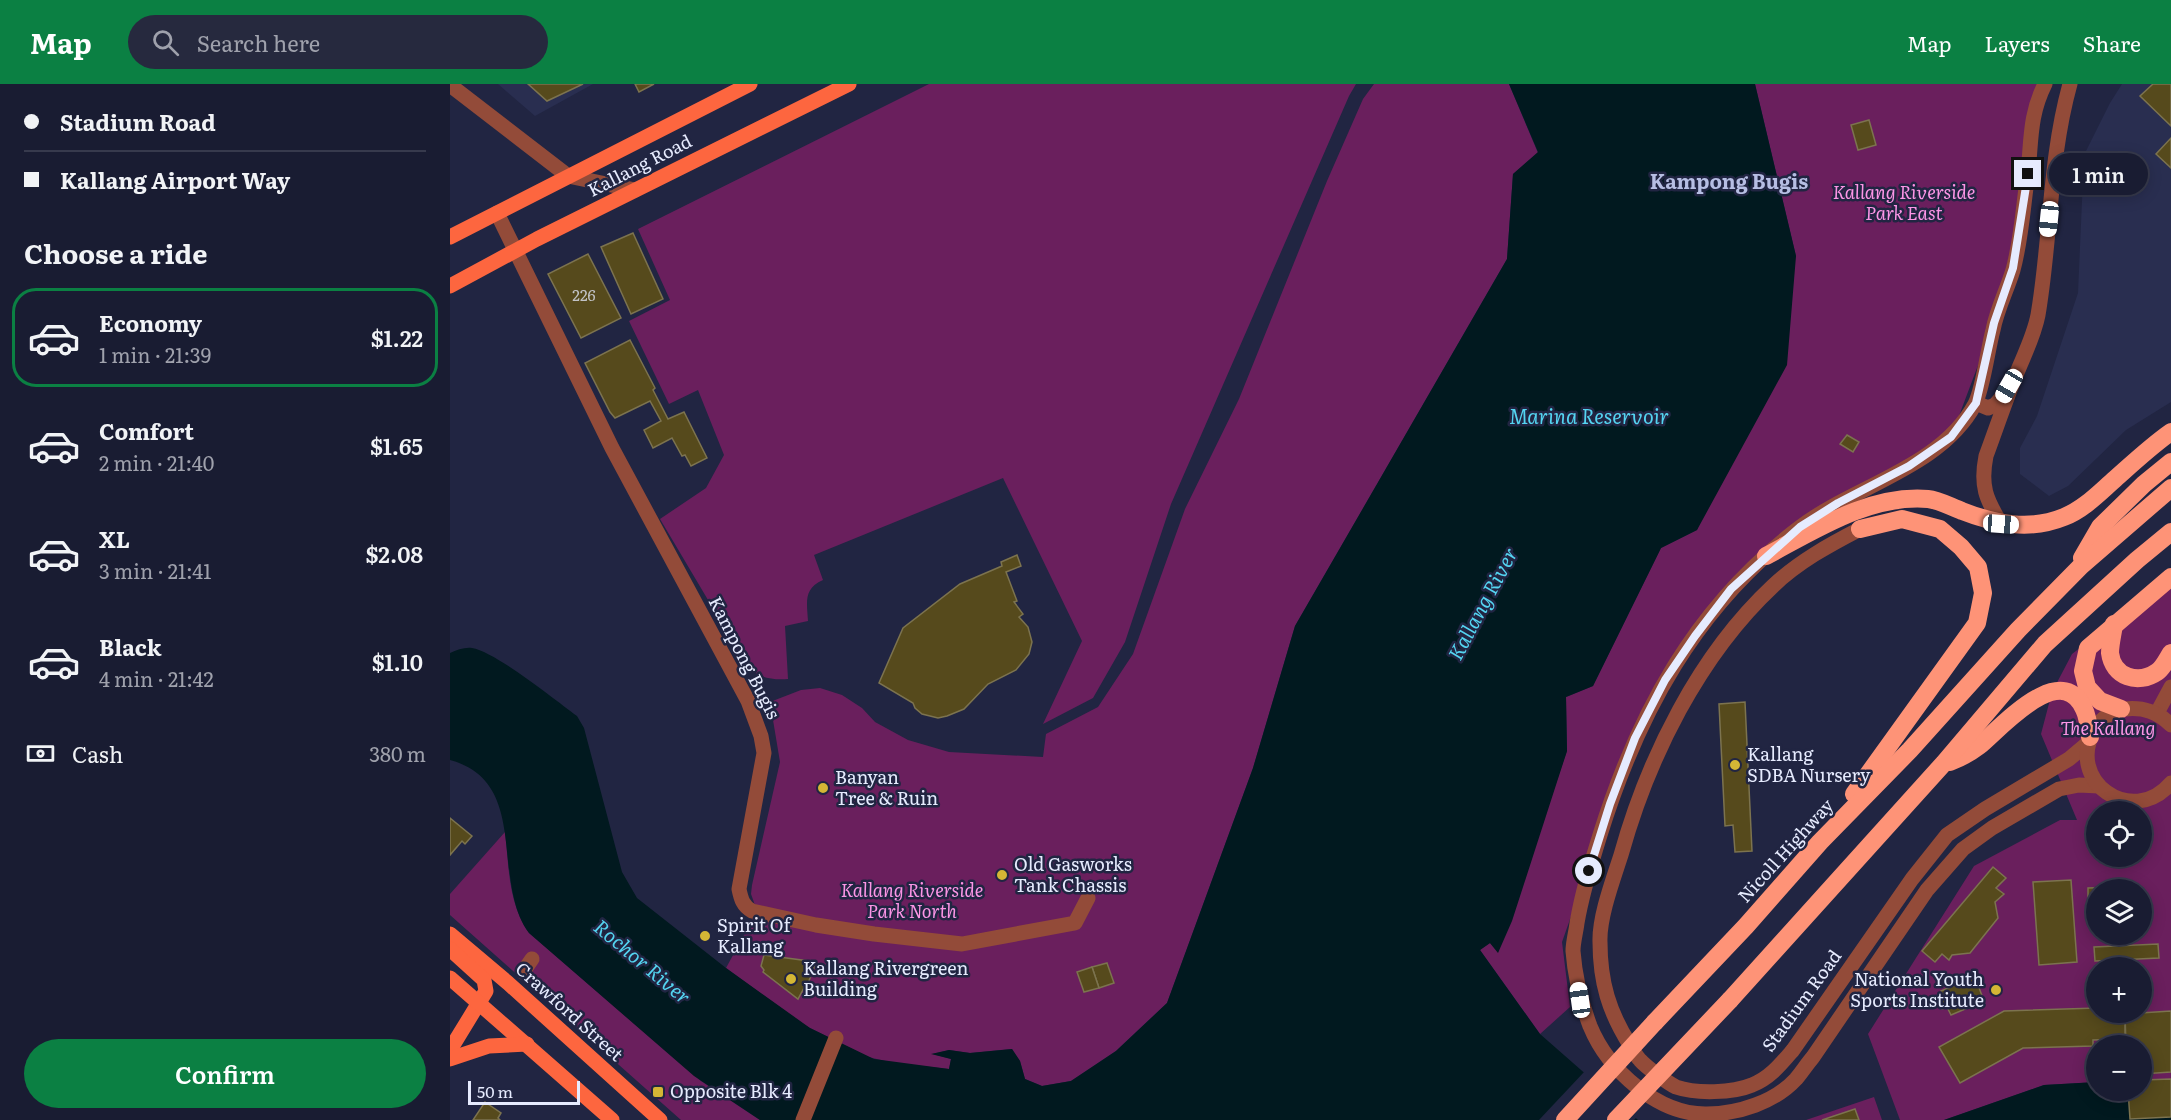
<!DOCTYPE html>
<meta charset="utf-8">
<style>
body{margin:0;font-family:Literata,serif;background:#26293e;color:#f1f3f6;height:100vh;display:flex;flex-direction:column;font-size:22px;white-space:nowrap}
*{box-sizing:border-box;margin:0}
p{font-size:20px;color:#9fa1ac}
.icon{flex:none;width:33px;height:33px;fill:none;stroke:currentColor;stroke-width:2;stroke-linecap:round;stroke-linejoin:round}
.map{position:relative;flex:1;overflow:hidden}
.details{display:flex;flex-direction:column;background:#191c32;width:450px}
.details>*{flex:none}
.hud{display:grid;align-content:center;height:132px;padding:0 24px;background:#191c32}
.buttons{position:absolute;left:1636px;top:717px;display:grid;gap:12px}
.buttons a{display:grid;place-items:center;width:66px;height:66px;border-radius:50%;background:#191c32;box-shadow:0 3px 15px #0003,0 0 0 2px #373a4d;font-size:30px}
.scale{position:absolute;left:18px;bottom:15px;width:112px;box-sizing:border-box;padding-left:6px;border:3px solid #e6ebfe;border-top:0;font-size:16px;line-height:21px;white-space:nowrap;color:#e6ebfe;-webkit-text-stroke:4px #212542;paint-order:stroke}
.end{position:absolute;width:27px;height:27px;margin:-14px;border:8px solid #e6ebfe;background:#111;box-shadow:0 0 0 3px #111}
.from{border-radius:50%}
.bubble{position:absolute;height:42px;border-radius:21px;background:#191c32;box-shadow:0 3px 15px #0003,0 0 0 2px #373a4d;font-size:20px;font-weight:600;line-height:42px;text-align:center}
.car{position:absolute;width:18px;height:36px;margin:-18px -9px;border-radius:8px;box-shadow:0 0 4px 2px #0007;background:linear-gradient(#fff 24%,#345 0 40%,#fff 0 76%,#345 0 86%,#fff 0)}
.hud b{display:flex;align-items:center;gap:21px;height:57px;font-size:22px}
.hud b+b{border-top:2px solid #373a4d}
.hud i{width:15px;height:15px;background:#f1f3f6}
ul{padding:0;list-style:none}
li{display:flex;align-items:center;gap:18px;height:99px;margin:0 12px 9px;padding:0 12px;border:3px solid transparent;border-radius:24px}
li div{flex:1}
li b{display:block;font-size:22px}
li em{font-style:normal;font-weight:600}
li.current{border-color:#0b8043}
li>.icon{width:54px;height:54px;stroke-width:1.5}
h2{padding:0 24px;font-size:27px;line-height:72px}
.pay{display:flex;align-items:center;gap:15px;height:66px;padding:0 24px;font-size:22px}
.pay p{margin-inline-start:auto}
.primary-button{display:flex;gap:12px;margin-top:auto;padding:12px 24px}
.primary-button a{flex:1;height:69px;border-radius:36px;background:#0b8043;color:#fff;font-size:24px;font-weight:600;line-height:69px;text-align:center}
header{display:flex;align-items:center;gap:36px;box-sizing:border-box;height:84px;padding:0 30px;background:#0b8043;color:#fff}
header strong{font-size:28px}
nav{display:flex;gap:33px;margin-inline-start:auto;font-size:21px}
.search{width:420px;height:54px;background:#26293e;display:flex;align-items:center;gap:15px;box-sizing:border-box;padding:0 21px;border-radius:33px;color:#9fa1ac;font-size:22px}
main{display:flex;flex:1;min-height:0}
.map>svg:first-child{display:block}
.built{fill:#292e50}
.green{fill:#6a1f5d;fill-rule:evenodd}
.water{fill:#01191f}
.pier{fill:#212542}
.building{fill:#564a1c;stroke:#7c734f;stroke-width:1.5}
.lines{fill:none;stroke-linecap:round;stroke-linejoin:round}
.minor{stroke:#934b39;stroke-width:15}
.major{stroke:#fd663f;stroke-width:15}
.highway{stroke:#fe9377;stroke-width:18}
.highway-bridge{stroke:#fe9377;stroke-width:18}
.route{stroke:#e6ebfe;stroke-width:8}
.poi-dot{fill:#d4b635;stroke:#212542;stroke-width:2}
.labels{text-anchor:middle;stroke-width:5;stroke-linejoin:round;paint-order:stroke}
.number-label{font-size:15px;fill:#c2c3c6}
.street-label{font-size:18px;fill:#e6ebfe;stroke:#212542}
.park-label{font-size:18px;font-style:italic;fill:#fc95e6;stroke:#212542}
.poi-label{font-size:18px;fill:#e6ebfe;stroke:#212542;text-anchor:start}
.neighbourhood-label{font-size:20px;font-weight:bold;fill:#b6bee3;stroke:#212542}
.water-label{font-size:20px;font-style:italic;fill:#54d4f1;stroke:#212542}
</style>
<header>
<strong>Map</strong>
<div class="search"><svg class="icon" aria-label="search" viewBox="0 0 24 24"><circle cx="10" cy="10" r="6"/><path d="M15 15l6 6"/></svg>Search here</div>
<nav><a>Map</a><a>Layers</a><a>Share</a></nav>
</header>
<main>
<section class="details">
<div class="hud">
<b><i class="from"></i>Stadium Road</b>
<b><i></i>Kallang Airport Way</b>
</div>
<h2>Choose a ride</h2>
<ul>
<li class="current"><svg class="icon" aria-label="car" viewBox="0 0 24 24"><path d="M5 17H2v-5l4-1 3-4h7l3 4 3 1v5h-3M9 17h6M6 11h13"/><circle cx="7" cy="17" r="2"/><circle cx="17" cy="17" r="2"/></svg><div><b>Economy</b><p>1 min · 21:39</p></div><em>$1.22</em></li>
<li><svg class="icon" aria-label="car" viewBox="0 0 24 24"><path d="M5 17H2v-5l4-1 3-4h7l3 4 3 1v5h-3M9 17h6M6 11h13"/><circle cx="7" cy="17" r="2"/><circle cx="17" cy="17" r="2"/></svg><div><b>Comfort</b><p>2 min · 21:40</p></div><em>$1.65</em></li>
<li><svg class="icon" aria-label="car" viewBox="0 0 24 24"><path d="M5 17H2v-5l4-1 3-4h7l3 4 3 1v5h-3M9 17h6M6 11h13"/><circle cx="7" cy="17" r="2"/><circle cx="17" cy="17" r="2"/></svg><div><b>XL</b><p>3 min · 21:41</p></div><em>$2.08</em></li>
<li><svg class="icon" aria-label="car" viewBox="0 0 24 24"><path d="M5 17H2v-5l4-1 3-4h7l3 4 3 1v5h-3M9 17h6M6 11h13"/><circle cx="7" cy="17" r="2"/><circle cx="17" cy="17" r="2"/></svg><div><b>Black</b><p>4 min · 21:42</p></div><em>$1.10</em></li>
</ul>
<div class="pay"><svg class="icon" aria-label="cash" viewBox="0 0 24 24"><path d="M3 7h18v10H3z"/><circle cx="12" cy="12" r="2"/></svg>Cash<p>380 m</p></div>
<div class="primary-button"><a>Confirm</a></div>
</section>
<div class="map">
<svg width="1721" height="1036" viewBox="0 0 1721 1036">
<rect width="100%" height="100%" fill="#212542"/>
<!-- built -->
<g class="built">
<polygon points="48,0 143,0 85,32"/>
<polygon points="1672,0 1721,0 1721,318 1676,346 1618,402 1599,412 1570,390 1570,364 1587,332 1628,209 1634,71 1660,19"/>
</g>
<!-- green -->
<g class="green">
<path d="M479 0H906L899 12 721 420 675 558 643 614 593 640 632 557 553 394 364 471 373 496C353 505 357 518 358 537L335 542 338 595C321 596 307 594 296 580L210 435 256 404 274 371 248 306 219 320 179 237 220 216 188 145Z"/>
<polygon points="924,0 1059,0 1088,69 1063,90 1057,175 845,542 803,684 717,919 666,967 621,997 592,1002 575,995 570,977 562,965 520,969 499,966 483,970 501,975 499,985 444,979 418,973 354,941 276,884 307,827 301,810 302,801 330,678 320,618 351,606 370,604 392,611 412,624 425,638 458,656 499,668 593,673 596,650 648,623 683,570 735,425 789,315 877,97 913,15"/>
<polygon points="1305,0 1595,0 1578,90 1544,239 1501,353 1281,505 1215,596 1136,790 1112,858 1120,923 1090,950 1030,866 1040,859 1048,868 1117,667 1116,613 1143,602 1211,464 1247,446 1346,172"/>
<path d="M1721 494V995L1692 997V962H1647V998L1594 1001 1494 1036H1450L1418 950 1524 782 1610 736H1627L1591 650 1602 608 1622 570ZM1647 728H1692V772H1647ZM1647 806H1692V850H1647ZM1647 884H1692V928H1647Z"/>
<path d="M55 748C59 782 58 820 79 849L251 997 310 1036H231L0 831V810Z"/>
<polygon points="1424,1013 1432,1036 1356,1036"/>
</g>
<!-- water -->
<g class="water">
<path d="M1059 0H1305L1346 172 1337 281 1247 446 1211 464 1143 602 1116 613 1117 667 1062 837 1048 869 1040 859 1030 866 1090 950 1188 1036H310L244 992 79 849C40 796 81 698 0 676V569C7 566 15 563 22 564 46 568 105 616 127 632L134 644 172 788 187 814 276 884 360 944 424 975 499 985 501 975 481 970 499 966 520 969 562 965 570 977 575 995 592 1002 621 997 666 967 717 919 803 684 845 542 1057 175 1063 90 1088 68Z"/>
<polygon points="1721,995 1721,1036 1494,1036 1594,1001 1647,998 1647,1006 1692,1006"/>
</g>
<!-- pier -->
<polygon class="pier" points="1135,987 1188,1032 1184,1036 1089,1036"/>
<!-- building -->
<g class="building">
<polygon points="78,0 133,0 97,17"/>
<polygon points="185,0 204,0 189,8"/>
<polygon points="1703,0 1721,0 1721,42 1690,12"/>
<polygon points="1419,36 1426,61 1408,66 1401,41"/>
<polygon points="1721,54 1721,84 1706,70"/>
<polygon points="183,149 213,215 181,230 151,163"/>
<polygon points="138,170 171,234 131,254 98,190"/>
<polygon points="180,256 205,304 203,306 218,335 234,328 257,374 241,382 235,371 232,372 222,354 203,364 194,346 211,337 200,317 165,334 160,328 135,279"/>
<polygon points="1397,351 1409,358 1403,368 1390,360"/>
<polygon points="567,471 571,482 556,488 567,517 564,518 573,530 569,533 578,543 582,558 579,570 566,586 538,600 514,625 497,632 488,634 472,630 465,624 463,619 429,599 453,544 510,500 552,482 551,478"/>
<polygon points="1295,618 1302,767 1285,768 1283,741 1275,742 1269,620"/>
<polygon points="0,734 22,752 15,760 12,757 0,771"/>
<polygon points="1543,783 1556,794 1546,804 1554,810 1545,818 1548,834 1520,869 1502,871 1499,876 1492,870 1485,878 1472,867"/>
<polygon points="1621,796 1627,878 1589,881 1583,798"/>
<polygon points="1669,803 1669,806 1647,806 1647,814 1638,814 1638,804"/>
<polygon points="1708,860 1709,874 1645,877 1644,863"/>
<polygon points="314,871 359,877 359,880 365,881 357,902 355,902 348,915 313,888 314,886 311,882"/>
<polygon points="657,879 664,899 649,904 642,883"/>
<polygon points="642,883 649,904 634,908 627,888"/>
<polygon points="1525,893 1534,917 1501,931 1497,923 1492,925 1489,918 1494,915 1491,907"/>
<polygon points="1647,924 1647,928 1675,930 1675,955 1643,956 1643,962 1573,964 1510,999 1489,963 1554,927"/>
<polygon points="1721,927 1721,988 1692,990 1692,962 1676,962 1675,930"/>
<polygon points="1721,995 1721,1033 1680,1035 1678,1006 1692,1006 1692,996"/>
<polygon points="35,1018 51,1029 48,1034 50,1036 23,1036"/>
<polygon points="1405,1025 1409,1036 1372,1036"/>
</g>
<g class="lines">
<!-- minor -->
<g class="minor">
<path d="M1595 0C1578 34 1582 60 1577 96 1573 125 1571 157 1563 186 1557 206 1547 225 1543 246 1538 264 1533 305 1525 320 1491 384 1403 402 1349 444 1245 523 1188 629 1150 751 1141 780 1132 809 1127 839 1126 848 1123 858 1123 867 1125 893 1131 918 1140 942 1158 986 1208 1031 1257 1030 1288 1030 1325 1018 1346 995 1352 988 1357 980 1363 973L1477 806 1513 765 1542 744 1609 705 1629 701 1649 702"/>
<polyline points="0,1 118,92 185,106"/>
<path d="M47 129 162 364 298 617 311 652 314 669 289 805C291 815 293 822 302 827L366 841 424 850 512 860 625 839 638 814"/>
<polyline points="1526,319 1538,324 1545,321 1556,308"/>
<path d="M1551 440C1536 415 1530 402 1536 372 1546 345 1555 318 1566 291 1574 271 1584 252 1588 231 1601 155 1599 75 1620 0"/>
<path d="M1410 445C1379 461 1348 478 1323 502 1249 571 1198 674 1171 771 1163 796 1149 833 1150 858 1150 898 1159 928 1180 961 1183 966 1186 972 1190 976 1196 983 1218 999 1226 1003 1246 1010 1283 1009 1302 1001 1320 994 1331 980 1343 966L1462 795 1497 751 1535 725 1619 675 1638 659"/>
<polyline points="1707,629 1721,603"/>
<path d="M1721 641C1708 628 1694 623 1675 625 1663 626 1651 634 1645 645 1614 696 1682 745 1721 699"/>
<polyline points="73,888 82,875"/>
<polyline points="353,1036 386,954"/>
</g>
<!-- major -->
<g class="major">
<polyline points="0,153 300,0"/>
<polyline points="0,202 87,155 399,0"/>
<polyline points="0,850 58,899 210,1036"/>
<polyline points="0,865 34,896 36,907 0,966"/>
<polyline points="0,894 162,1036"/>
<polyline points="0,975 39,962 77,960"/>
</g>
<!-- highway -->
<g class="highway">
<path d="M1316 472C1365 446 1420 410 1478 415 1489 416 1501 423 1512 427 1545 440 1580 447 1614 433 1634 425 1649 409 1665 395 1683 379 1701 362 1721 348"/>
<polyline points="1632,474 1650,443 1694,400 1721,378"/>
<path d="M1664 540C1663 549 1660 560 1660 569 1663 593 1688 601 1707 588 1713 584 1717 575 1721 569"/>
<polyline points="1671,625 1650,617 1637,603 1633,587 1638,564 1721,493"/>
<path d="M1500 678C1510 674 1520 669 1529 662 1550 645 1611 574 1634 625 1638 633 1639 644 1640 653"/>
<polyline points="1404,710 1527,539 1533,509 1528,483 1511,463 1490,445 1452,435 1410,445"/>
<polyline points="1280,916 1494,679 1595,560 1687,476 1721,448"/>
<polyline points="1205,938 1296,842 1370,758 1460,666 1568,546 1631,482 1721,404"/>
</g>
<!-- highway-bridge -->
<g class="highway-bridge">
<polyline points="1115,1036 1205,938"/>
<polyline points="1166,1036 1280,916"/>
</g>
</g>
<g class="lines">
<!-- route -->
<polyline class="route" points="1139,787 1160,720 1185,654 1215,596 1245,552 1281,505 1350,443 1388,419 1459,382 1501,353 1526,319 1544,239 1563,184 1578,90"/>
</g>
<!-- markers -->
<g class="poi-dot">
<circle cx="1285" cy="681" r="6"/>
<circle cx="373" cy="704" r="6"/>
<circle cx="552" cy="791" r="6"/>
<circle cx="255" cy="852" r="6"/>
<circle cx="341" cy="895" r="6"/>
<circle cx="1546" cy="906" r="6"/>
<rect x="202" y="1002" width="12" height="12" rx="3"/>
</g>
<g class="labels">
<!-- number labels -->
<g class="number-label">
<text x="134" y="217">226</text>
</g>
<!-- street labels -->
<g class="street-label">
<text transform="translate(190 82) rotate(-27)" y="6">Kallang Road</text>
<text transform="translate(294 574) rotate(63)" y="6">Kampong Bugis</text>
<text transform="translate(1336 767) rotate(-48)" y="6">Nicoll Highway</text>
<text transform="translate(1352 917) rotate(-54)" y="6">Stadium Road</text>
<text transform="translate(119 928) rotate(42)" y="6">Crawford Street</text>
</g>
<!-- park labels -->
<g class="park-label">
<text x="1454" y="115">Kallang Riverside<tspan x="1454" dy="21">Park East</tspan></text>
<text x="1658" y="651">The Kallang</text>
<text x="462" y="813">Kallang Riverside<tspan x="462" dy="21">Park North</tspan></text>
</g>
<!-- poi labels -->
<g class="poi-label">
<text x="1297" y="677">Kallang<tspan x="1297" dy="21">SDBA Nursery</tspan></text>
<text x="385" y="700">Banyan<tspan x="385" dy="21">Tree &amp; Ruin</tspan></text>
<text x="564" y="787">Old Gasworks<tspan x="564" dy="21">Tank Chassis</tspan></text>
<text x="267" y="848">Spirit Of<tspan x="267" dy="21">Kallang</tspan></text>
<text x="353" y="891">Kallang Rivergreen<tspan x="353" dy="21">Building</tspan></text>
<text x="1534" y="902" text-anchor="end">National Youth<tspan x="1534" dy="21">Sports Institute</tspan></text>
<text x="220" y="1014">Opposite Blk 4</text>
</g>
<!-- neighbourhood labels -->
<g class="neighbourhood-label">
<text x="1279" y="105">Kampong Bugis</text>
</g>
<!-- water labels -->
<g class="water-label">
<text x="1139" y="340">Marina Reservoir</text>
<text transform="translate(1033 520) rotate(-62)" y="7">Kallang River</text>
<text transform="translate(192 878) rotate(40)" y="7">Rochor River</text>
</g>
</g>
</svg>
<div class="buttons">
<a><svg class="icon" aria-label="locate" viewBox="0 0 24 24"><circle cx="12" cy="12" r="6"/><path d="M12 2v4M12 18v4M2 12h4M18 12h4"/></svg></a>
<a><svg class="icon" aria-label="layers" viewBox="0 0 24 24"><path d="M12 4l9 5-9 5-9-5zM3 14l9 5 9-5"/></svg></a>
<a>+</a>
<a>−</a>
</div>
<div class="scale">50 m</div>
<i class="end from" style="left:1139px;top:787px"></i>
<i class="end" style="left:1578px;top:90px"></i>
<div class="bubble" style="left:1599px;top:69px;width:99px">1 min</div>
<i class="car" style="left:1599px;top:135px;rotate:186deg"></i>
<i class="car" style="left:1559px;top:302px;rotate:210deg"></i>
<i class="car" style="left:1551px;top:440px;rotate:94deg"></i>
<i class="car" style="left:1130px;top:916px;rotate:352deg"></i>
</div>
</main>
